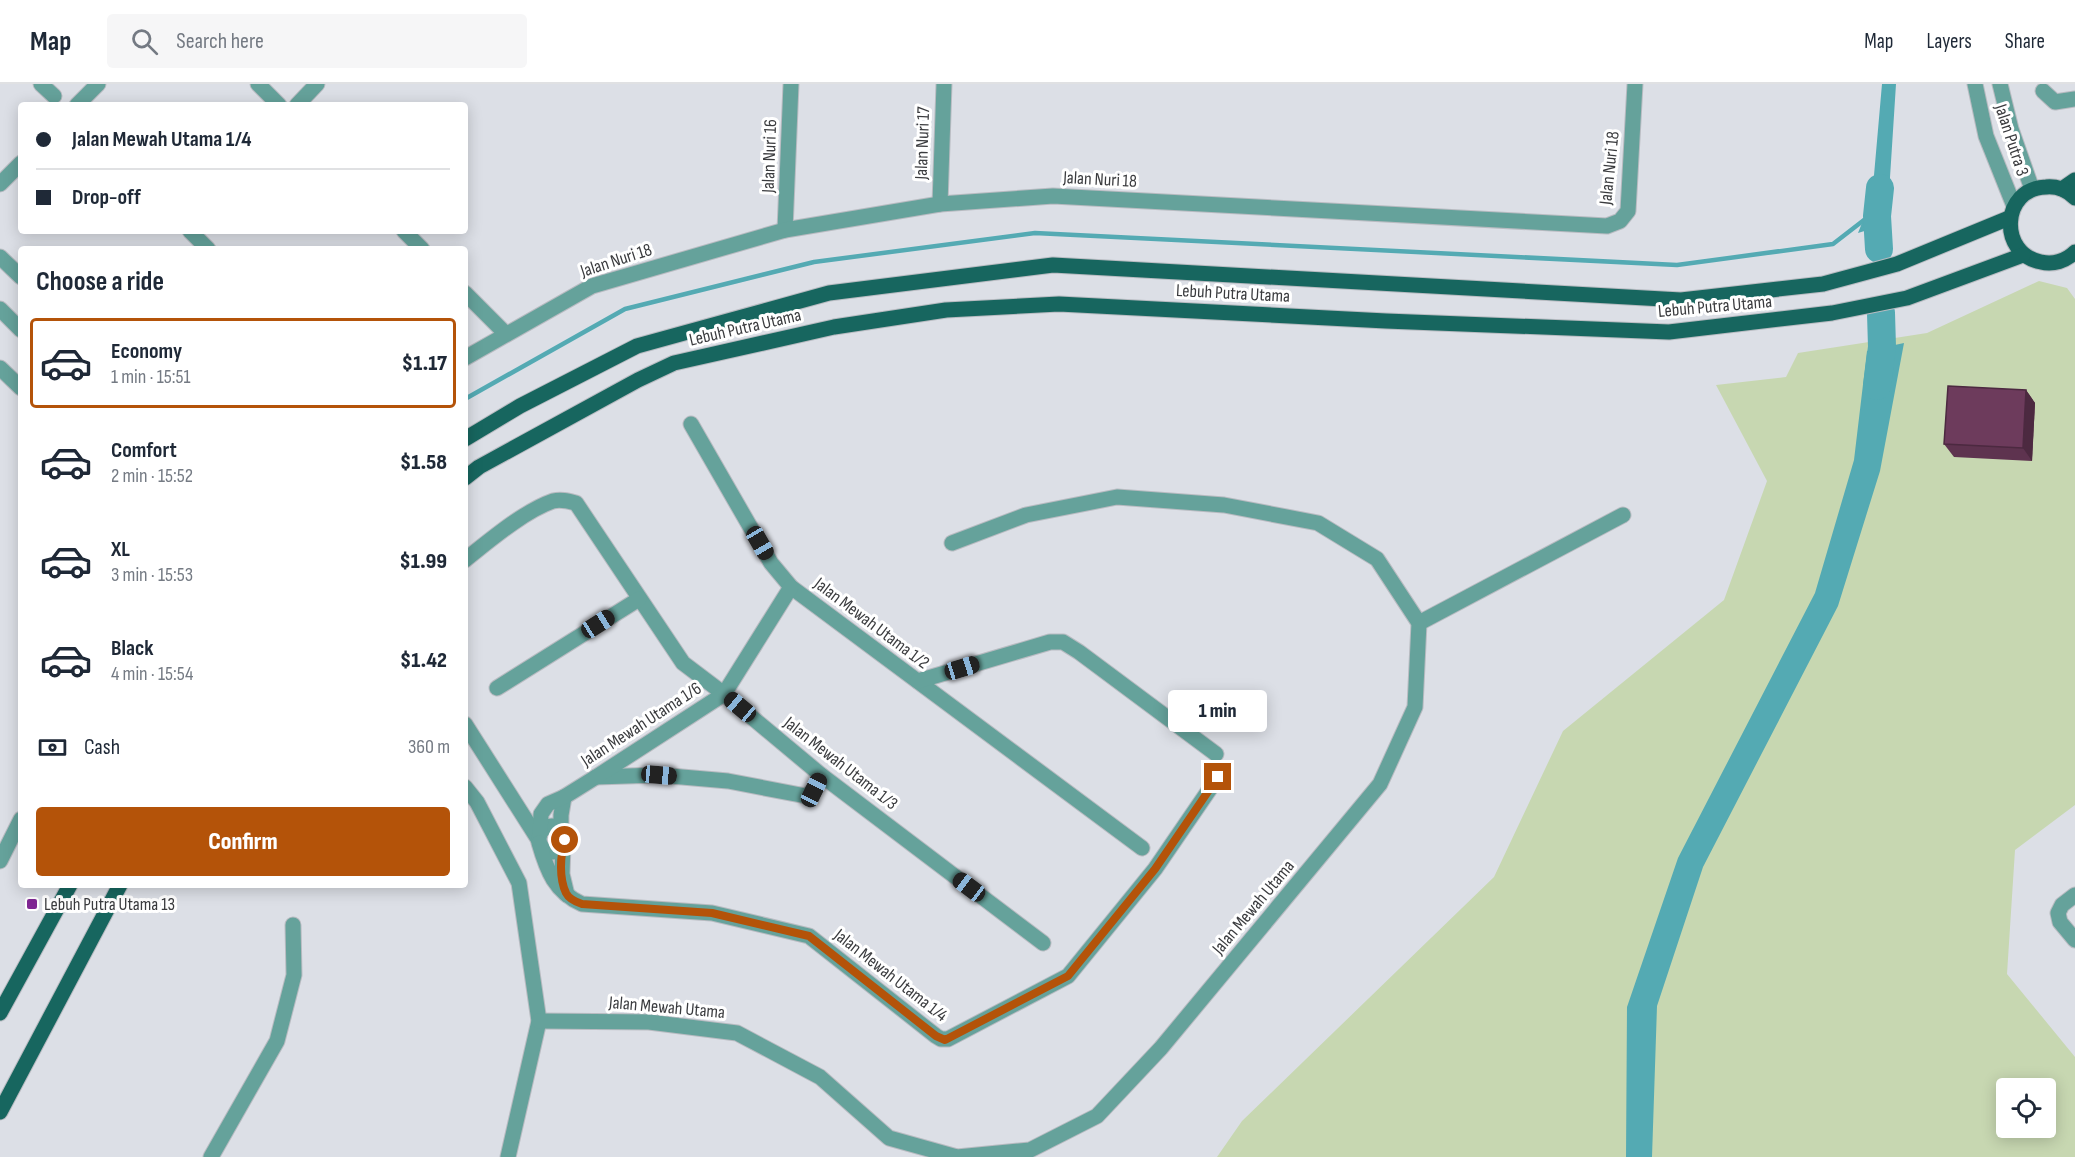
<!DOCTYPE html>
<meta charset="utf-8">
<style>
body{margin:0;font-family:"Sofia Sans Condensed",sans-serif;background:#f6f6f7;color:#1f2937;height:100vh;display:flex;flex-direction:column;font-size:22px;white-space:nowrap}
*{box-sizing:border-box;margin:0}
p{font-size:20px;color:#747a83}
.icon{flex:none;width:33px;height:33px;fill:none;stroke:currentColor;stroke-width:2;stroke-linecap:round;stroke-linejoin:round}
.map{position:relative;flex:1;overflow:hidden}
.drawer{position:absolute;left:18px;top:162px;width:450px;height:642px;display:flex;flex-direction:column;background:#fff;border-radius:6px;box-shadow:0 3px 15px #0003}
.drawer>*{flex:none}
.top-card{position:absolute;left:18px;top:18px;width:450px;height:132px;border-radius:6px;box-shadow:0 3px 15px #0003;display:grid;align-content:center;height:132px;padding:0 18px;background:#fff}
.controls{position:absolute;left:1996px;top:994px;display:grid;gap:12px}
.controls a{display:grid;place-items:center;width:60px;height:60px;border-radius:6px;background:#fff;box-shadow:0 3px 15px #0003;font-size:30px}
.end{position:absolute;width:27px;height:27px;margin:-14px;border:8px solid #b45309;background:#fff;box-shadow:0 0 0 3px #fff}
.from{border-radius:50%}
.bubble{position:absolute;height:42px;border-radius:6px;background:#fff;box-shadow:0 3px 15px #0003;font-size:20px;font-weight:800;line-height:42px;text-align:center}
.car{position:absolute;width:18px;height:36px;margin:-18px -9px;border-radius:8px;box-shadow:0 0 4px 2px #0007;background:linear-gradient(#222 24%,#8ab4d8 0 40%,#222 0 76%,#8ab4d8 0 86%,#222 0)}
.top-card b{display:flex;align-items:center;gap:21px;height:57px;font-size:22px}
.top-card b+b{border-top:2px solid #e0e1e3}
.top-card i{width:15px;height:15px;background:#1f2937}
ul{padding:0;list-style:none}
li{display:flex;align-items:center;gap:18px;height:90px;margin:0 12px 9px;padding:0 6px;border:3px solid transparent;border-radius:6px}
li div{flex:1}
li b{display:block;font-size:22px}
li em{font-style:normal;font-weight:800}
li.active{border-color:#b45309}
li>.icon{width:54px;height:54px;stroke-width:1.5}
h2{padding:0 18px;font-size:27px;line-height:72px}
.pay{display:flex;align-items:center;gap:15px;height:66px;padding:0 18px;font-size:22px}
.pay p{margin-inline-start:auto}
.button{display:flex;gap:12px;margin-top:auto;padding:12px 18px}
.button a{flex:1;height:69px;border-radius:6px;background:#b45309;color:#fff;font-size:24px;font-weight:800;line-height:69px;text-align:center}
header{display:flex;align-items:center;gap:36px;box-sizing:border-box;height:84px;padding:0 30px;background:#fff;border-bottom:2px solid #e0e1e3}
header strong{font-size:28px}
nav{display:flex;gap:33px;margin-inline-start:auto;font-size:21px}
.search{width:420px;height:54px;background:#f6f6f7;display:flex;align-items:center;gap:15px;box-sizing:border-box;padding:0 21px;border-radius:6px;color:#747a83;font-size:22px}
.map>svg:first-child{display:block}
.green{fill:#c7d7b1;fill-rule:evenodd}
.water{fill:#54aab3}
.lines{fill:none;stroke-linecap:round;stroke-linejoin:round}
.stream{stroke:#54aab3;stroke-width:4.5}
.river{stroke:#54aab3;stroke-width:28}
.minor-casing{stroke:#b8bbc1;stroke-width:17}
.major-casing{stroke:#b8bbc1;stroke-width:17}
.minor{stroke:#65a29b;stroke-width:15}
.major{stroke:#17665f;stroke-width:15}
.wall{fill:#5e334f}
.shaded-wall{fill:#4c2940}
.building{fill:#6d3b5c;stroke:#4c2940;stroke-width:1.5}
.route{stroke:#b45309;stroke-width:8}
.poi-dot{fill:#7f2693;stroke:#fff;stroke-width:2}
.labels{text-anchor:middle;stroke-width:6;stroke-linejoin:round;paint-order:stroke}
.street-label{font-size:18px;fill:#3a3b3e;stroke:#fff}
.poi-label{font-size:18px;fill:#3a3b3e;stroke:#fff;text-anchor:start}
</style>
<header>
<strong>Map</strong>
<div class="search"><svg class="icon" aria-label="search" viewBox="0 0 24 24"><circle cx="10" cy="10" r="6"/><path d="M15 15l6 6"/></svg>Search here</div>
<nav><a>Map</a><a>Layers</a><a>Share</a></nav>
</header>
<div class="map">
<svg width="2075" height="1073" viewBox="0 0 2075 1073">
<rect width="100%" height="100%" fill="#dcdfe6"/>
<!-- green -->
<path class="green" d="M2039 197 2067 204 2075 215V721L2015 766 2007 890 2075 973V1073H1217L1242 1037 1494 793 1563 647 1724 516 1767 397 1716 301 1786 293 1798 269 1927 249ZM2007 1005H2046V1044H2007Z"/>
<!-- water -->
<g class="water">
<polygon points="1882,0 1896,0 1887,140 1858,149 1872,114"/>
<polygon points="1904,259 1880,387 1838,522 1703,783 1657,922 1652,1073 1626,1073 1627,923 1678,774 1815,509 1854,376 1867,267"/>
</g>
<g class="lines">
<!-- stream -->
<polyline class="stream" points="465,315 625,225 814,178 1035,149 1677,181 1833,160 1864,136 1870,134"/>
<!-- river -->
<g class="river">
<polyline points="1879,165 1877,132 1880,104"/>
<polyline points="1877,302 1882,263 1881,229"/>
</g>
<!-- minor casing -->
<g class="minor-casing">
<g id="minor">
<polyline points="41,0 54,12"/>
<polyline points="258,0 279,21"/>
<polyline points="1975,0 1986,52 2014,122"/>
<polyline points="2000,0 2011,45 2032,105"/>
<polyline points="2043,7 2055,18 2075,15"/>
<polyline points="77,21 98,0"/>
<polyline points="297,21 317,0"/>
<polyline points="0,100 21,79"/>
<polyline points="940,120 944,0"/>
<polyline points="785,146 791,0"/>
<polyline points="190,147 208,165"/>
<polyline points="404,147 422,165"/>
<polyline points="0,173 21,193"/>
<polyline points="465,209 506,250"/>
<polyline points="0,225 21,246"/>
<polyline points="465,274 592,202 785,146 940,120 1053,112 1607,142 1620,137 1628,127 1635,0"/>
<polyline points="0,284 21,304"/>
<polyline points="691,340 771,479 791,503 1142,764"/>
<path d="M465 476C489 457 524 427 553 417 561 415 568 417 576 419L683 579 724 610 821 691 1043 859"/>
<polyline points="1419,539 1623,431"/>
<polyline points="918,597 1050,558 1063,558 1079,568 1216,670"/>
<polyline points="497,604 639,515"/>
<polyline points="465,640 538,755"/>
<polyline points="596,693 659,691 728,697 806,712 814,706 821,691"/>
<polyline points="465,703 477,718 519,799 539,937 508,1073"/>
<circle cx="552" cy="755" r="13"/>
<polyline points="561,747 561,731 564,713"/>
<polyline points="540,750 541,730 548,720 564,713 596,693 724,610 791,503"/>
<path d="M539 759C547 787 555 808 582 820L712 829 809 852 936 952 941 955H948L1068 892 1155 785 1218 693"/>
<polyline points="563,761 562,790 567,811"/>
<polyline points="0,777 21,735"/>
<polyline points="2075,811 2062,821 2058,829 2060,838 2075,856"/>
<polyline points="539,937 649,938 737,949 820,993 889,1054 957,1073 1030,1066 1097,1032 1161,964 1380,700 1415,623 1419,539 1377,475 1318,439 1224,421 1117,413 1026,431 952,459"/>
<polyline points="211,1073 277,957 294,891 293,841"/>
</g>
</g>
<!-- major casing -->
<g class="major-casing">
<g id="major">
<polyline points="2062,105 2075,96"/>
<path d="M2075 114C2067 106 2057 102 2046 103 2001 104 1998 170 2041 178 2053 181 2066 177 2075 168"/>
<polyline points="465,355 520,322 637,262 829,209 1053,181 1681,216 1823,200 1897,180 2009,134"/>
<polyline points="465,394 479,383 638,296 674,279 834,243 946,226 1059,220 1386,237 1669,248 1832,229 1907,214 2023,171"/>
<polyline points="0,929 70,801"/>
<polyline points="0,1028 120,801"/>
</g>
</g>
<!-- minor -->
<use href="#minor" class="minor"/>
<!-- major -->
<use href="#major" class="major"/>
</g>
<!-- wall -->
<polygon class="wall" points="2026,306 2035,319 2032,377 1954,373 1944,360"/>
<!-- shaded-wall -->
<polygon class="shaded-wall" points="2026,306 2035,319 2032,377 2023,364"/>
<!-- building -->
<polygon class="building" points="1948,302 2026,306 2023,364 1944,360"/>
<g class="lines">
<!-- route -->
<path class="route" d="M565 756C560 772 559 794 566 809 569 815 576 818 582 820L712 829 809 852 936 952 945 956 1068 892 1155 785 1218 693"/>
</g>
<!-- markers -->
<rect class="poi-dot" x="26" y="814" width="12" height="12" rx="3"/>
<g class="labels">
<!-- street labels -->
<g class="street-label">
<text transform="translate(2012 56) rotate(72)" y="6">Jalan Putra 3</text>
<text transform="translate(922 59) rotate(-88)" y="6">Jalan Nuri 17</text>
<text transform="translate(769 72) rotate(-88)" y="6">Jalan Nuri 16</text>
<text transform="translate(1609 84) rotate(-84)" y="6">Jalan Nuri 18</text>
<text transform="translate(1100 95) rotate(3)" y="6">Jalan Nuri 18</text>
<text transform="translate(616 176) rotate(-18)" y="6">Jalan Nuri 18</text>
<text transform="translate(1233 209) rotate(3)" y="6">Lebuh Putra Utama</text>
<text transform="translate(1715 222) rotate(-5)" y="6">Lebuh Putra Utama</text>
<text transform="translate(745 243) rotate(-13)" y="6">Lebuh Putra Utama</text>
<text transform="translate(872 539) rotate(37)" y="6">Jalan Mewah Utama 1/2</text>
<text transform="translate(641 640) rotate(-33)" y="6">Jalan Mewah Utama 1/6</text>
<text transform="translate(841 679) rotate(38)" y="6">Jalan Mewah Utama 1/3</text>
<text transform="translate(1253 823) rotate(-50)" y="6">Jalan Mewah Utama</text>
<text transform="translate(891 891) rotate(38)" y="6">Jalan Mewah Utama 1/4</text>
<text transform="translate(667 923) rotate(5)" y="6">Jalan Mewah Utama</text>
</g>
<!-- poi labels -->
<g class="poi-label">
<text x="44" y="826">Lebuh Putra Utama 13</text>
</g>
</g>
</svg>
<div class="controls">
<a><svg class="icon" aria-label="locate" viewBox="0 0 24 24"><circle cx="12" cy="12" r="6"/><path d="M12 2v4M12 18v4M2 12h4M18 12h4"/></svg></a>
</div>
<i class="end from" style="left:565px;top:756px"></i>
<i class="end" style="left:1218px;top:693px"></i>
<div class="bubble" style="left:1168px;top:606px;width:99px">1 min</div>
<i class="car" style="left:760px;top:459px;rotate:150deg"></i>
<i class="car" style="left:598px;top:540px;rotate:58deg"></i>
<i class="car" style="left:962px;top:584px;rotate:73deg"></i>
<i class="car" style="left:740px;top:623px;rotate:310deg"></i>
<i class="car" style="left:659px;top:691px;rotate:95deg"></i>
<i class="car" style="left:814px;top:706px;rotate:26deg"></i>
<i class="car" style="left:969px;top:803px;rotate:307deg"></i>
<div class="top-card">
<b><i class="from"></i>Jalan Mewah Utama 1/4</b>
<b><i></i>Drop-off</b>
</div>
<section class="drawer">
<h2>Choose a ride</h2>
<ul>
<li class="active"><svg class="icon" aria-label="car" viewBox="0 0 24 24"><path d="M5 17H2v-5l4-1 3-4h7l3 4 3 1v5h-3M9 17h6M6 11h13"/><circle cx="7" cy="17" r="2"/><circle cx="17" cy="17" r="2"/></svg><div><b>Economy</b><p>1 min · 15:51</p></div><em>$1.17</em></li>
<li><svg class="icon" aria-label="car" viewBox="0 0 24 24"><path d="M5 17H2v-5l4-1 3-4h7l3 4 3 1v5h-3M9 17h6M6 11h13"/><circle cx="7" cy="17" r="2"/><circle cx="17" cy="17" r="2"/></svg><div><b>Comfort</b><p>2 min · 15:52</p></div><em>$1.58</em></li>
<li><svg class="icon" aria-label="car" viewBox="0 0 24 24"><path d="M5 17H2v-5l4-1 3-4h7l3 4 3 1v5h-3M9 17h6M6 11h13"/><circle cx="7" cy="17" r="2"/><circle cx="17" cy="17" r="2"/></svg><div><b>XL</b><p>3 min · 15:53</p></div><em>$1.99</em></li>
<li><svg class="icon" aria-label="car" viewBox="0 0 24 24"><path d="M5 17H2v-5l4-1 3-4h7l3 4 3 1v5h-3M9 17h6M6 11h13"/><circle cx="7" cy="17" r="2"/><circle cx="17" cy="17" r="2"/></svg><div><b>Black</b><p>4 min · 15:54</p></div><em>$1.42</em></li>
</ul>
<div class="pay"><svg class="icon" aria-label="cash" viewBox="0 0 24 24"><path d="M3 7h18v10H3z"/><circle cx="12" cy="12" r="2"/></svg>Cash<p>360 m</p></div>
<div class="button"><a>Confirm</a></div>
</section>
</div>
